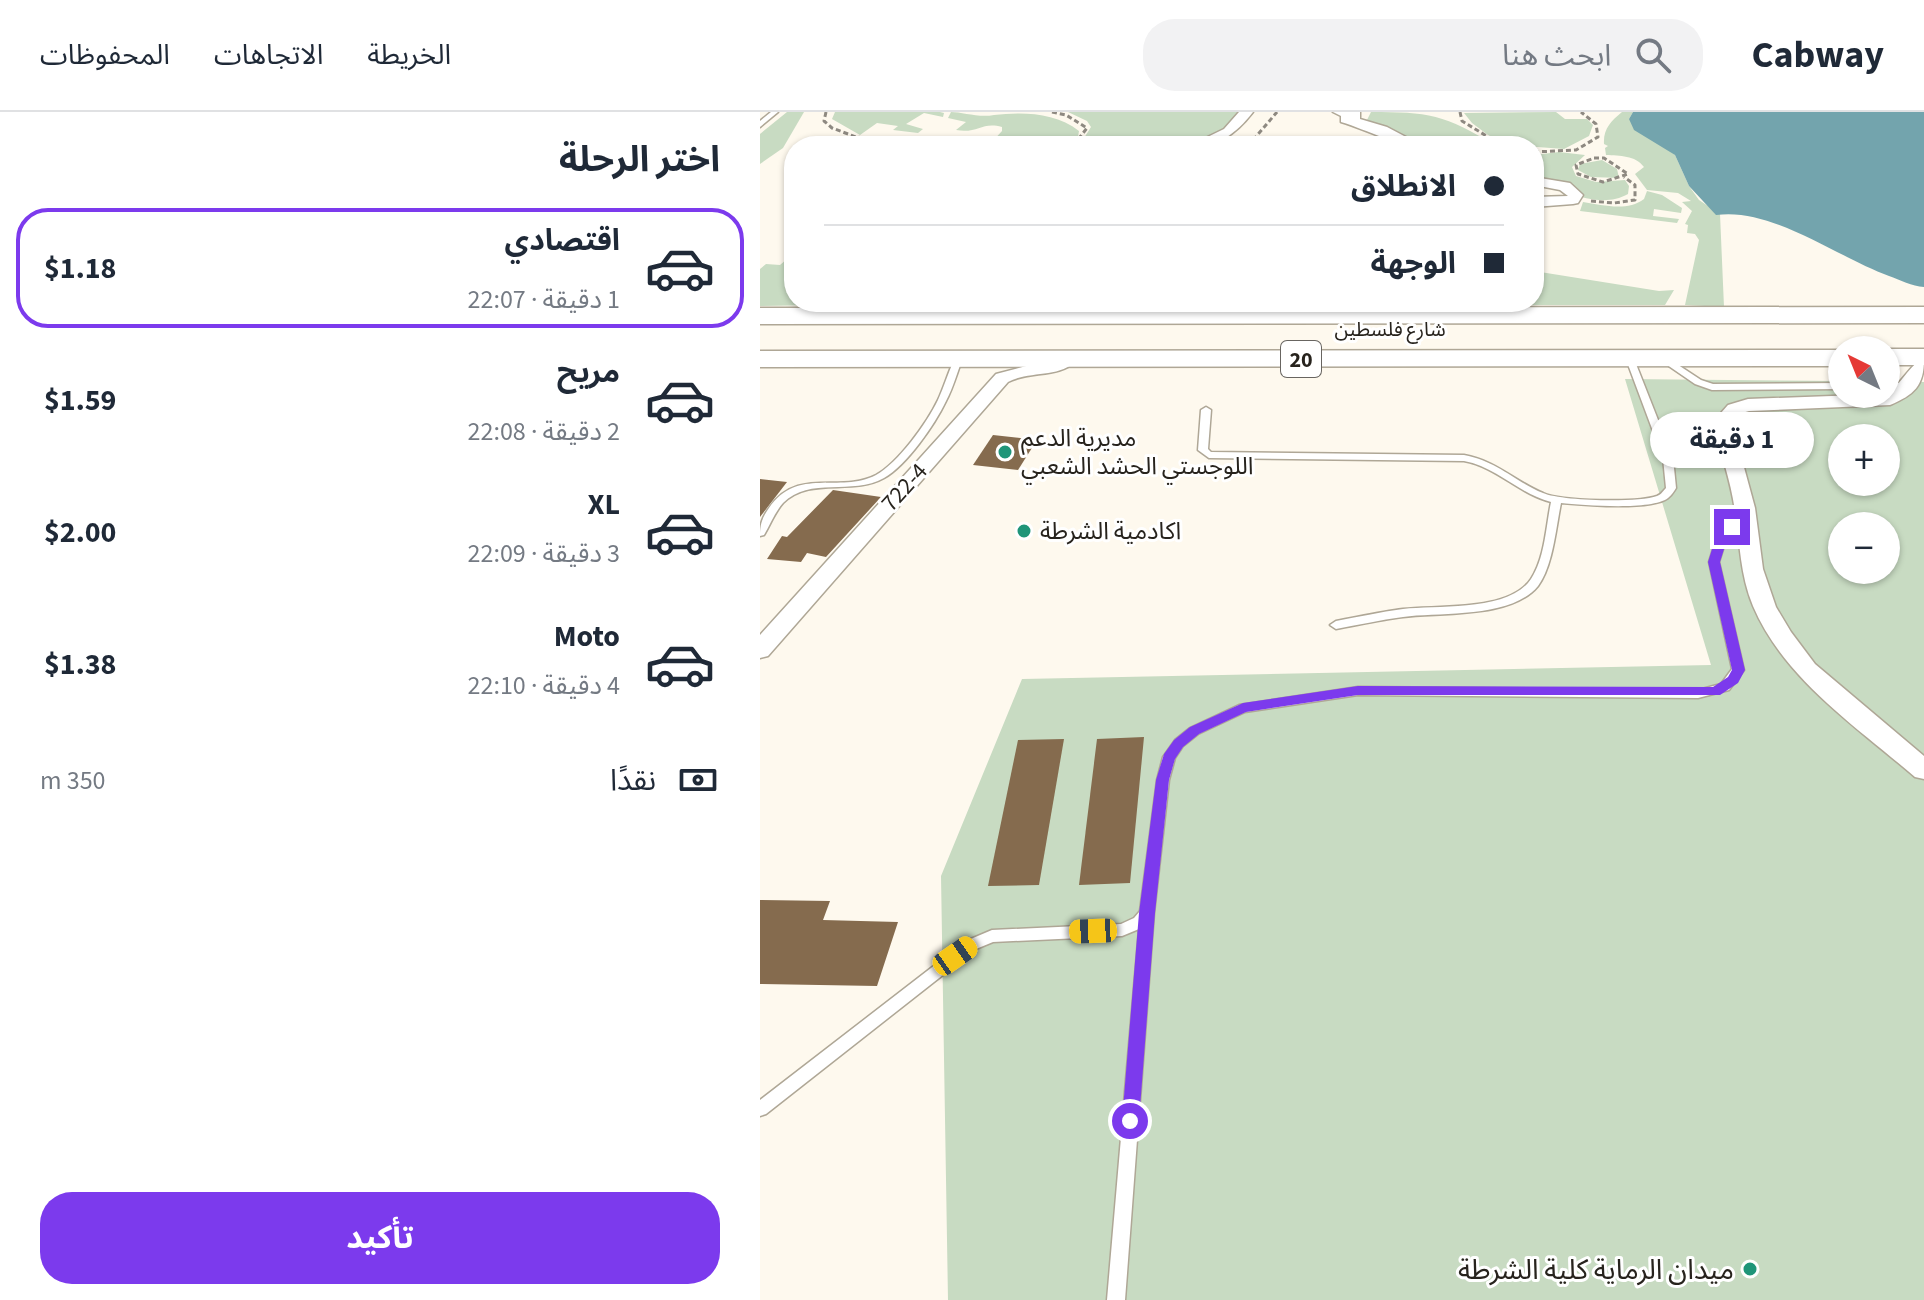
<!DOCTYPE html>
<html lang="ar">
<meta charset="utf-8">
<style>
body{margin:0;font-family:"Source Sans 3","Noto Sans Arabic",sans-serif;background:#f2f2f3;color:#1f2937;direction:rtl;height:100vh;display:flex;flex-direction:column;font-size:30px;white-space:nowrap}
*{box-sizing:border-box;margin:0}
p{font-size:26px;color:#747a83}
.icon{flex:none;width:44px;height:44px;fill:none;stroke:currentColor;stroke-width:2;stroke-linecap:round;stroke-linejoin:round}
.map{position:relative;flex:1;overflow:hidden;direction:ltr}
.sheet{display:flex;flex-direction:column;background:#fff;width:760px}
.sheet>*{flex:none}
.guide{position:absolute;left:24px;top:24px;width:760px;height:176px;border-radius:32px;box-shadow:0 2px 6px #0004;direction:rtl;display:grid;align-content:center;height:176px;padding:0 40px;background:#fff}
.needle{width:52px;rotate:317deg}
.controls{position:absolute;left:1068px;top:224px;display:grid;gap:16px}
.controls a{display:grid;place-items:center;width:72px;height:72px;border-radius:50%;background:#fff;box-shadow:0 2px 6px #0004;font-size:40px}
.end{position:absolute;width:36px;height:36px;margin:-18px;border:10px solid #7c3aed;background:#fff;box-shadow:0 0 0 4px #fff}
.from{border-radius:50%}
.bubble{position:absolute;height:56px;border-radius:28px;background:#fff;box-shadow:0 2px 6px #0004;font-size:26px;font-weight:700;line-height:56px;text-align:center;direction:rtl}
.car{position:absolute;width:24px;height:48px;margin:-24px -12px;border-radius:10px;box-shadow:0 0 6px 2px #0007;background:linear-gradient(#f5c518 24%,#345 0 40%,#f5c518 0 76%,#345 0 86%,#f5c518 0)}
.guide b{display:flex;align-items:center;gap:28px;height:76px;font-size:30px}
.guide b+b{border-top:2px solid #e0e1e3}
.guide i{width:20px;height:20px;background:#1f2937}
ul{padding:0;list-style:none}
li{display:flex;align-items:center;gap:24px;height:120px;margin:0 16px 12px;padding:0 24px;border:4px solid transparent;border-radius:32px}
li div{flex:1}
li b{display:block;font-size:30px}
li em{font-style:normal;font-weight:700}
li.active{border-color:#7c3aed}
li>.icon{width:72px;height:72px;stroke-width:1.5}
h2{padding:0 40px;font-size:36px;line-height:96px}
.pay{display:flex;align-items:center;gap:20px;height:88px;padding:0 40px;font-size:30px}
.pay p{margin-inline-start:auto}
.action{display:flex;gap:16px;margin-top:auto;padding:16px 40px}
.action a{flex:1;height:92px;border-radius:32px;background:#7c3aed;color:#fff;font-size:32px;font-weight:700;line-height:92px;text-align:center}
header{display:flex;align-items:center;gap:48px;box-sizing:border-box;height:112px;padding:0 40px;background:#fff;border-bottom:2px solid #e0e1e3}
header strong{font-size:38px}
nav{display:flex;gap:44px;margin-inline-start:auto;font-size:28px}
.search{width:560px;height:72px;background:#f2f2f3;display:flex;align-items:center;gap:20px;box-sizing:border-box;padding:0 28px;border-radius:32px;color:#747a83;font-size:30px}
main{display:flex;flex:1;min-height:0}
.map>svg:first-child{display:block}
.green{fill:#c8dbc2;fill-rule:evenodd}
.water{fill:#73a4ad}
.building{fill:#856b4e}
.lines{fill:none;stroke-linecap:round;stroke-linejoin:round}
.lane-casing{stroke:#afa796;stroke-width:3}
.street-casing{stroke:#afa796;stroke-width:3}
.primary-casing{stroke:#afa796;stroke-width:3}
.path{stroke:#8e8981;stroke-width:3;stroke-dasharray:5 3;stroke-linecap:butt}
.lane{fill:#fff;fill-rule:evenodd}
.street{fill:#fff;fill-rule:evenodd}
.primary{fill:#fff;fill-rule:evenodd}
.route{fill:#7c3aed}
.poi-dot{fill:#1f9579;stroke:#fff;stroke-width:3}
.labels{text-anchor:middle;stroke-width:6;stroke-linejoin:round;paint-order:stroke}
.far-street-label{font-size:20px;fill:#27231d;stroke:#fff}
.shield{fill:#fff;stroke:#686561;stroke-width:2}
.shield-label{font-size:22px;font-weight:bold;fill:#27231d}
.poi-label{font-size:24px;fill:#27231d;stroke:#fff;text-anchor:start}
.street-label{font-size:24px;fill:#27231d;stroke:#fff}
.near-poi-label{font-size:28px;fill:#27231d;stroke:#fff;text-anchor:end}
</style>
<header>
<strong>Cabway</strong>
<div class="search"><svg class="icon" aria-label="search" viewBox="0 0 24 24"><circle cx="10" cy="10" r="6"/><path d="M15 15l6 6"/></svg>ابحث هنا</div>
<nav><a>الخريطة</a><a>الاتجاهات</a><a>المحفوظات</a></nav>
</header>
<main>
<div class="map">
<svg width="1164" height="1188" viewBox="0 0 1164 1188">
<rect width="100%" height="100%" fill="#fef9ee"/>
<!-- green -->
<g class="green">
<polygon points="27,0 44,0 23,36 0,52 0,22"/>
<polygon points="75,0 180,0 184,1 183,5 164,1 146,12 163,17 158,21 133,18 138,14 117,11 100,23 72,7"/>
<path d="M191 0C202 0 219 6 234 3 262 0 295 0 319 19L318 25 308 34 230 32 242 19V15C222 9 218 22 196 18L206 10 188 6Z"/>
<polygon points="308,0 486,0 458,27 436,34 319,34 331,15 327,9"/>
<path d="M611 0C667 0 686 2 735 34H656L593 7 607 8Z"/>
<polygon points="796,0 805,7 827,7 833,13 829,24 804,37 751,33 728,23 712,11 704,1"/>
<path d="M862 0H873L869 7 915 43 929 74 939 88 960 102 964 195 925 193 939 128 935 122 927 121 928 113 925 112 932 99 922 90 931 89 918 81 887 78 875 62 884 55C875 43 860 44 846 43L845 36 848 34 844 32C843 17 851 9 862 0Z"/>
<path d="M799 40 825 43 812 55 816 64 836 70 865 68 869 74 868 82C840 98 805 79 778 70L782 61 774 56V43Z"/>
<polygon points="842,48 857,57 859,66 831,65 818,58 820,52"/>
<path d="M887 79 902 83 922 96 921 101 894 97 893 104 919 107 917 111 820 99 823 90C843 93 867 100 884 87Z"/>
<polygon points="34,141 34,190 243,190 0,194 0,157 6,152 20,153"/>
<polygon points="774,159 899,179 914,178 905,193 680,193 681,190 774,190"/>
<polygon points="395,190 661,190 403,198 394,195"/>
<path d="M865 267 1082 269V282H1126V270H1164V1188H188L181 764 262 567 951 553ZM1082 326H1126V370H1082ZM1082 414H1126V458H1082Z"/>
</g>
<!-- water -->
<path class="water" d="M873 0H1164V175C1152 174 1140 168 1129 164 1077 145 1012 95 956 103L929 74 915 43 874 18 869 7Z"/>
<!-- building -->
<g class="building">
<polygon points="233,323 277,328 258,358 213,353"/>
<polygon points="0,367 27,370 0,405"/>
<polygon points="73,378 121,385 66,445 47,441 41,450 7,447 22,424 27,425"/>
<polygon points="384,625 370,771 319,773 337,627"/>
<polygon points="304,627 279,773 228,774 258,628"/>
<polygon points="0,788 70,789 63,808 138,810 117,874 0,872"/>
</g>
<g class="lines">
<!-- lane casing -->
<g class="lane-casing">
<g id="lane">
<polygon points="11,0 18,0 0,15 0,9"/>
<polygon points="903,243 941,268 953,272 1082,271 1082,277 952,278 935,272 900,248 899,246"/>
<path d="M870 244 874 247 913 346 916 376C914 379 912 383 908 386 891 399 823 393 801 391 796 415 793 454 778 474 751 507 681 500 643 505 620 508 598 513 576 517L570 513 576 509C598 505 620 500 643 497 678 493 749 500 771 467 785 446 786 414 791 390 759 382 737 355 704 349L449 346 438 338 441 298 446 295 451 298 448 337 451 340 704 343C737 349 754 369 783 381 801 389 878 391 897 384 902 382 902 380 906 376L903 346 866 247Z"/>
<path d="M198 245 202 248C197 261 193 276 186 289 175 312 147 353 124 366 92 384 50 364 23 391 15 400 10 413 4 423L0 424C0 412 2 406 9 396 38 354 79 382 116 363 138 351 167 311 178 288 184 275 188 261 194 248Z"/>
<polygon points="1126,271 1148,271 1153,274 1148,277 1126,277"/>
<polygon points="984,395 989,398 964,434 959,450 984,558 969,578 938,586 598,583 485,600 438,622 423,634 415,646 409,668 394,801 365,1188 347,1188 379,817 362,824 233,830 216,837 6,1002 0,1004 0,988 206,829 232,818 361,812 374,806 380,799 397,668 403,645 415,628 430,616 479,593 598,575 938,578 961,572 972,557 949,450 954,434 980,396"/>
</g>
</g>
<!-- street casing -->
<g class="street-casing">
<g id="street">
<path d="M479 0H493C475 23 459 34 429 34L464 17Z"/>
<path d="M573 0H600V7L627 15 663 34C635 34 608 18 581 10V4Z"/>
<polygon points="227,30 247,30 254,34 220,34"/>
<polygon points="774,65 810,71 823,83 818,91 813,92 774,95 774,85 808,84 800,78 774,73"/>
<polygon points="311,190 403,190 395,195 318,197 312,196"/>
<polygon points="659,190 689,190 686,197 659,197"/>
<path d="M308 243 317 248C299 267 270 258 248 270L8 544 0 546V523L236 262Z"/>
<path d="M1164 247C1164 274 1154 283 1130 293L989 299 982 301 972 311 995 396 1003 457 1016 495 1031 520 1055 552 1164 644V667L1155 665C1097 615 1024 567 993 494 980 463 980 431 975 399 971 369 960 339 953 310L968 293 988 287 1126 282C1141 274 1150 251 1164 247Z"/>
</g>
</g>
<!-- primary casing -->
<g class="primary-casing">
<g id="primary">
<polygon points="1164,195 1164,211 0,212 0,196"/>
<polygon points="1126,237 1164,237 1164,253 1126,253 1126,238 1120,238"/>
<polygon points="1082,238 1082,254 0,255 0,239"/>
</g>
</g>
<!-- path -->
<g class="path">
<polyline points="66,0 64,9 72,16 96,25 164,34"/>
<polyline points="292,0 306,3 327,16 313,34"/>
<polyline points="700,0 702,9 743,34"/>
<polyline points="488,34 517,0"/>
<polyline points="774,40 816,38 838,25 836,12 821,0"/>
<polygon points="834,46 844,46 868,62 843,70 818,62 816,53"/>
<polyline points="831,89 854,91 875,88 875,73 864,65"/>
</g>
<!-- lane -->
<use href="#lane" class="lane"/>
<!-- street -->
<use href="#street" class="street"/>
<!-- primary -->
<use href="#primary" class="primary"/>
</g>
<!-- route -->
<polygon class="route" points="972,412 978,415 965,434 960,450 985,558 978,571 960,583 598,583 486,600 439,622 423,635 415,647 409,668 395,801 379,1009 376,1015 364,1015 362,1009 379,801 396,668 404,642 414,628 430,615 483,591 598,574 953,575 968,565 972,558 948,450 953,434 968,413"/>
<!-- markers -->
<g class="poi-dot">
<circle cx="245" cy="340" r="8"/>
<circle cx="264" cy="419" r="8"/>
<circle cx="990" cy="1157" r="8"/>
</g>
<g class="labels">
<!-- far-street labels -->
<g class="far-street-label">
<text x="630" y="224">شارع فلسطين</text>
</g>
<!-- shield labels -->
<rect class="shield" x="521" y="229" width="40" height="36" rx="6"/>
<g class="shield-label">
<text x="541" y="255">20</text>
</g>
<!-- poi labels -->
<g class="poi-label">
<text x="261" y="334">مديرية الدعم<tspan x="261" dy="28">اللوجستي الحشد الشعبي</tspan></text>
<text x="280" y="427">اكادمية الشرطة</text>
</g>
<!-- street labels -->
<g class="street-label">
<text transform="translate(144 375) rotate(-48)" y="8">722-4</text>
</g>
<!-- near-poi labels -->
<g class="near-poi-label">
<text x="974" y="1167">ميدان الرماية كلية الشرطة</text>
</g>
</g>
</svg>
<div class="controls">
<a><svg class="needle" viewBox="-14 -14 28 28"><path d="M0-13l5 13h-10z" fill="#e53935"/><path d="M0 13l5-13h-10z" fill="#747a83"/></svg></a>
<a>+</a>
<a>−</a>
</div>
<i class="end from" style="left:370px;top:1009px"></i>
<i class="end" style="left:972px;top:415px"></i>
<div class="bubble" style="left:890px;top:300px;width:164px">1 دقيقة</div>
<i class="car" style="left:333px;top:819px;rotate:268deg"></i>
<i class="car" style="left:195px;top:844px;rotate:55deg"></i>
<div class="guide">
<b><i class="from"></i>الانطلاق</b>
<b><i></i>الوجهة</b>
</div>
</div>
<section class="sheet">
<h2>اختر الرحلة</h2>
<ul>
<li class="active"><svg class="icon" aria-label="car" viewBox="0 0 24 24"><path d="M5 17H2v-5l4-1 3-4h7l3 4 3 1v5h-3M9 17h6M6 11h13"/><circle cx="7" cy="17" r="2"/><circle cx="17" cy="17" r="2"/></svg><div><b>اقتصادي</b><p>1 دقيقة · 22:07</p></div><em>$1.18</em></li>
<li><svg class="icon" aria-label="car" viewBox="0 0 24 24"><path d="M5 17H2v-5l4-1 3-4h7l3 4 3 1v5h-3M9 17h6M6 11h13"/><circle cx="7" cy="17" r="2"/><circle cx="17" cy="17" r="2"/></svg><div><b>مريح</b><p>2 دقيقة · 22:08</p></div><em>$1.59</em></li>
<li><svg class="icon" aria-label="car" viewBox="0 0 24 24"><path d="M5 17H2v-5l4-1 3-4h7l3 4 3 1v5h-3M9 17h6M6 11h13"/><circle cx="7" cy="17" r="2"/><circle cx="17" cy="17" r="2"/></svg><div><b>XL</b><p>3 دقيقة · 22:09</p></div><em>$2.00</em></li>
<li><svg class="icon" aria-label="car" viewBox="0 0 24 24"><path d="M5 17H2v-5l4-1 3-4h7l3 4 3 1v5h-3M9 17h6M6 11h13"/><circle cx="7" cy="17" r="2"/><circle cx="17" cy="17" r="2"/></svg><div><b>Moto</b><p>4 دقيقة · 22:10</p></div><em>$1.38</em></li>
</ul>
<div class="pay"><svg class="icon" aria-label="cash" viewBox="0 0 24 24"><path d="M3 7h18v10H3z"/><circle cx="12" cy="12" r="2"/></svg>نقدًا<p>350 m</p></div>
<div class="action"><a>تأكيد</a></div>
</section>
</main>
